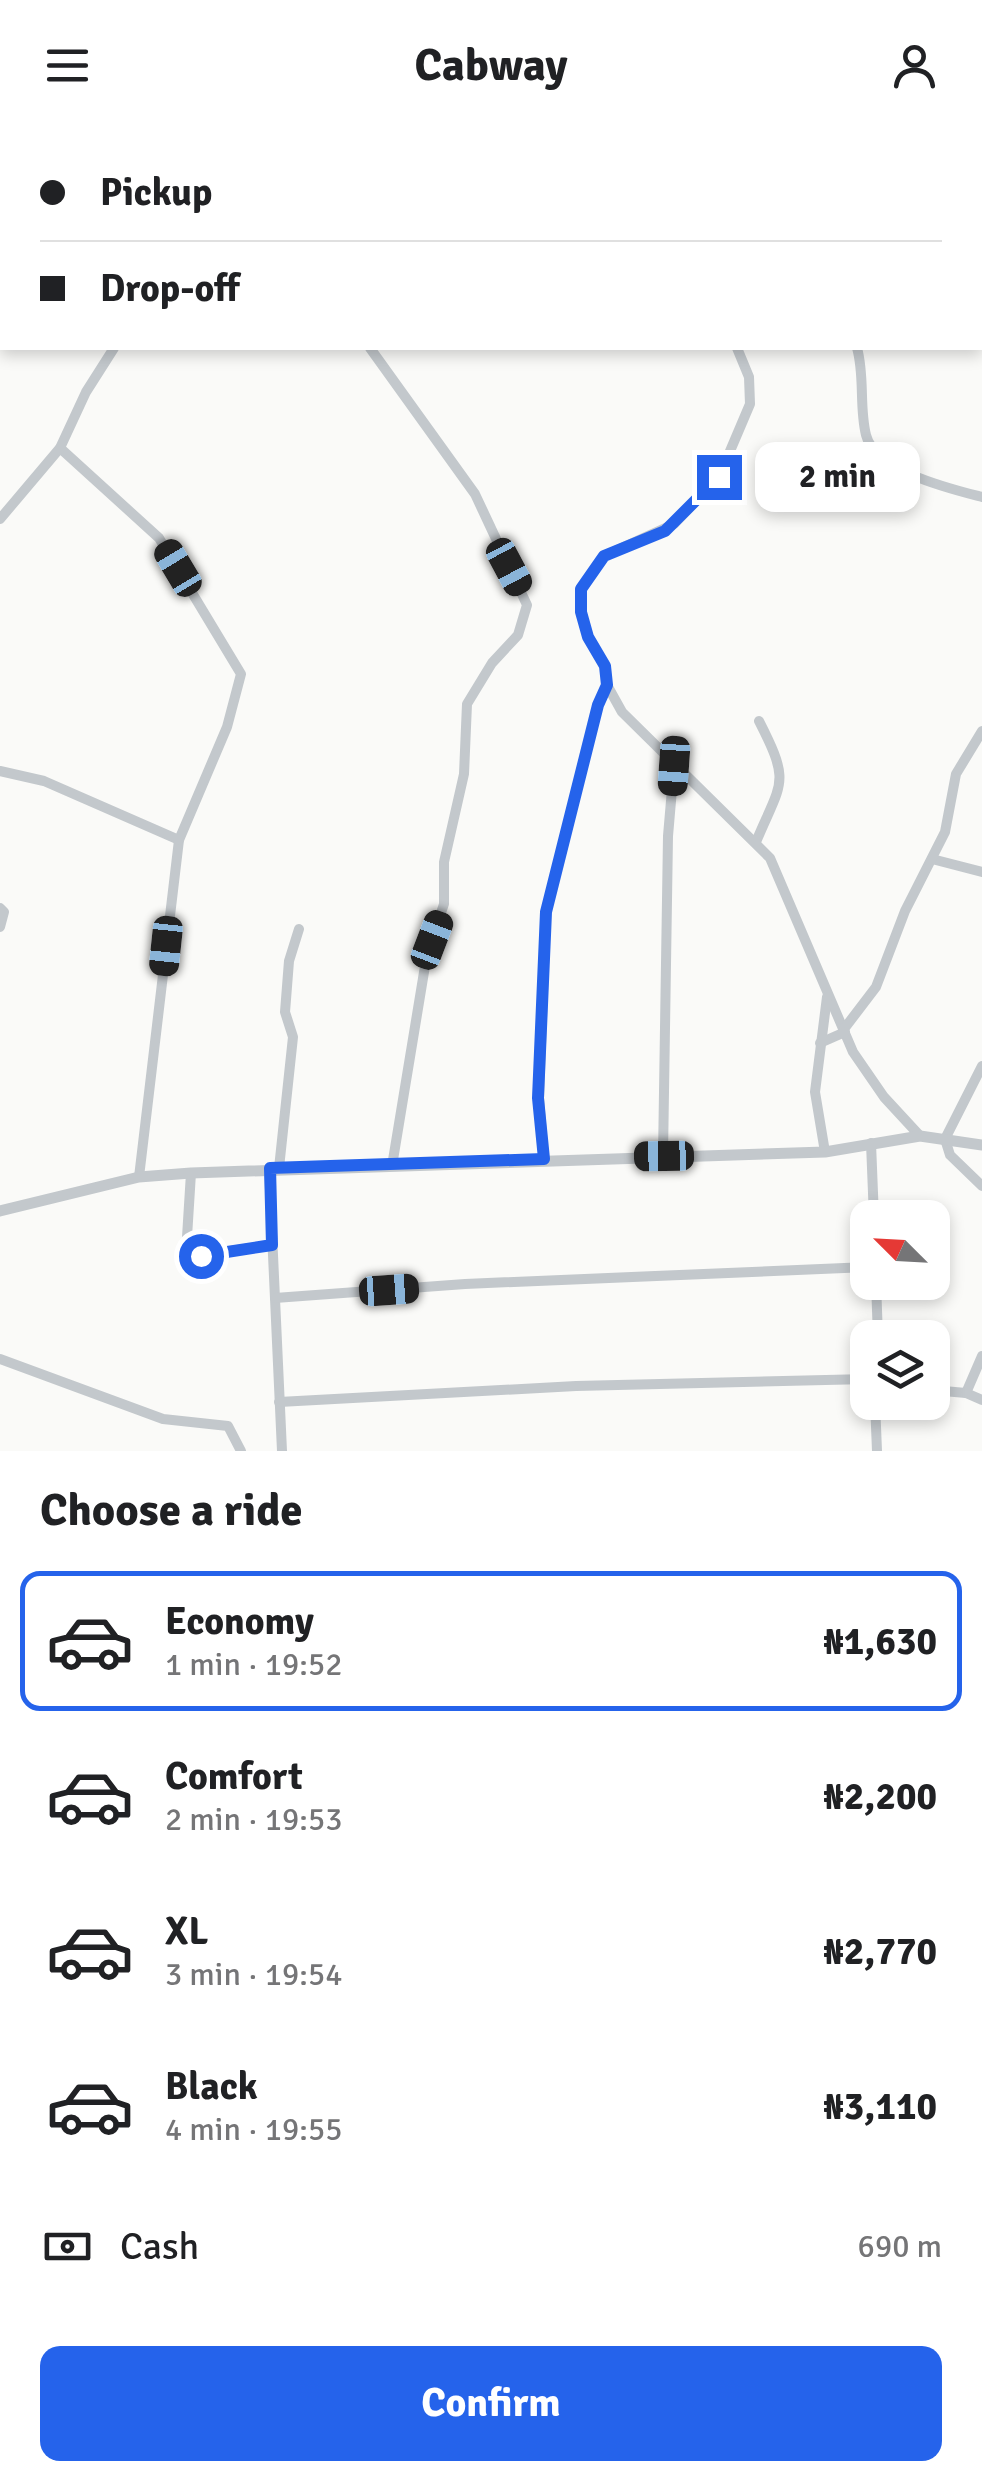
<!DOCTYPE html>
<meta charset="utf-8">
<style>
body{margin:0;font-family:Signika,sans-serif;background:#f2f2f2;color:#202124;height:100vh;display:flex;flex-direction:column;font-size:38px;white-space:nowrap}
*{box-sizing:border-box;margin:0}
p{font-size:32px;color:#757577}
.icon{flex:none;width:55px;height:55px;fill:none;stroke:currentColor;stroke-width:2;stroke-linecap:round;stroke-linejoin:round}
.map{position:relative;height:1321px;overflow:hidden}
.details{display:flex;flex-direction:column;background:#fff;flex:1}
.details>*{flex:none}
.guide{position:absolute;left:0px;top:0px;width:982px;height:220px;box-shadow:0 5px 15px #0003;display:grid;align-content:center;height:220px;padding:0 40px;background:#fff}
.needle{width:65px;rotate:294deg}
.fabs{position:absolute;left:850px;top:1070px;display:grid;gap:20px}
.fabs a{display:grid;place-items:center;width:100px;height:100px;border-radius:20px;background:#fff;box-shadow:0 5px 15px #0003;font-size:50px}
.end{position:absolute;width:45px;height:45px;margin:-22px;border:12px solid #2563eb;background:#fff;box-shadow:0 0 0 5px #fff}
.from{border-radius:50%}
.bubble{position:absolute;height:70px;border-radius:20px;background:#fff;box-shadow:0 5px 15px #0003;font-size:32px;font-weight:700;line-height:70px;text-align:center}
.car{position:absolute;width:30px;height:60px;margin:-30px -15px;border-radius:12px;box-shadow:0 0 8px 2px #0007;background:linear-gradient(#222 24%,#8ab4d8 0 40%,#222 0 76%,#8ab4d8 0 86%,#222 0)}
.guide b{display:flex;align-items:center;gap:35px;height:95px;font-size:38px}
.guide b+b{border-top:2px solid #e0e0e0}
.guide i{width:25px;height:25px;background:#202124}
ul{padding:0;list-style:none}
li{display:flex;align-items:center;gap:30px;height:140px;margin:0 20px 15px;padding:0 20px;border:5px solid transparent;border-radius:20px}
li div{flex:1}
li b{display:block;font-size:38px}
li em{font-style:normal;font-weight:700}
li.active{border-color:#2563eb}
li>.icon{width:90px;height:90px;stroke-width:1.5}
h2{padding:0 40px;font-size:45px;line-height:120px}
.pay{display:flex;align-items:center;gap:25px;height:110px;padding:0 40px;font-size:38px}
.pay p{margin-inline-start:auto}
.button{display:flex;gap:20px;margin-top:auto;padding:20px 40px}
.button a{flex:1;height:115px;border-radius:20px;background:#2563eb;color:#fff;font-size:40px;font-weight:700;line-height:115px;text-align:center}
header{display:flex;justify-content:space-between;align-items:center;height:130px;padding:0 40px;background:#fff;font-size:45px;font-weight:700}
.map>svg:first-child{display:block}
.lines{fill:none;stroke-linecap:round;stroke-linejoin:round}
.minor{stroke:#c3c8cc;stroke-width:10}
.tertiary{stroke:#c3c8cc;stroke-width:11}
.route{stroke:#2563eb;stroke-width:12}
</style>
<header><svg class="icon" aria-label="menu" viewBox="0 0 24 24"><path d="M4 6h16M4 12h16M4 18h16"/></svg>Cabway<svg class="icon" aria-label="person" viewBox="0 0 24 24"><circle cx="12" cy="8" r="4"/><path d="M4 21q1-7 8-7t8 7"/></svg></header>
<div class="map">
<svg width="982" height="1321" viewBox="0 0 982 1321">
<rect width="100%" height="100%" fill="#fafaf8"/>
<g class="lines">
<!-- minor -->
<g class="minor">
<polyline points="606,0 608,2"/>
<polyline points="370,218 475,364 527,475 518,505 492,533 467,574 464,644 444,732 444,774 427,824 392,1036"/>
<polyline points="737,218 749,247 750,274 719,347 674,394 604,426 581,459 581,482 588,507 605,537 607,555 622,582 770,728 853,922 884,967 920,1006"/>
<path d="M857 218C865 246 859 277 866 305 875 341 951 359 982 367"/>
<polyline points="60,318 159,408 241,544 227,597 179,710 139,1047"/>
<polyline points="0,389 60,318 86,262 114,218"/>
<polyline points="0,641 44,651 179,710"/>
<path d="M756 712C782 650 791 654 759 591"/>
<polyline points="932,729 982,742"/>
<polyline points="0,778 4,782 0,797"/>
<polyline points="844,899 876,857 905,781 945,702 956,644 982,601"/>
<polyline points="820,913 845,902"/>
<polyline points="982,936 945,1009 950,1025 982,1056"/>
<polyline points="871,1013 874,1088"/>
<polyline points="825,1022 815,962 827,867"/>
<polyline points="663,1026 668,706 674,636"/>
<polyline points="544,1029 539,968 546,782 598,575 607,555"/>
<polyline points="269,1038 282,1321"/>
<polyline points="279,1038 293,907 285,882 289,831 299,799"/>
<polyline points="191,1043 186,1123 201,1125 273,1115"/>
<polyline points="876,1152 878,1208"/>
<polyline points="275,1168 465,1154 868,1137"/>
<polyline points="0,1229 163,1289 228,1296 241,1321"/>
<polyline points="932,1260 966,1263 982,1270"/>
<polyline points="966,1263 982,1226"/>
<polyline points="279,1272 576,1256 868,1249"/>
<polyline points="875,1272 877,1321"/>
</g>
<!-- tertiary -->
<polyline class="tertiary" points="0,1081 139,1047 191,1043 825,1022 920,1006 982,1015"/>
</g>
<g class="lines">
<!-- route -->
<polyline class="route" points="201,1126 272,1115 270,1038 544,1029 538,968 546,782 598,575 607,555 605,536 588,507 581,482 581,459 604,426 665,401 719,347"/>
</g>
</svg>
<div class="fabs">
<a><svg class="needle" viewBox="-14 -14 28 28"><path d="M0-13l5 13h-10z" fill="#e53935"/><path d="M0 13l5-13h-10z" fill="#757577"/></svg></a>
<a><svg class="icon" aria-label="layers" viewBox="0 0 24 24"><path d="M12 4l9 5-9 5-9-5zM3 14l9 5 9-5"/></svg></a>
</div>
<i class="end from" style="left:201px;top:1126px"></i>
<i class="end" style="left:719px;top:347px"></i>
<div class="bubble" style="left:755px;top:312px;width:165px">2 min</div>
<i class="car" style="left:509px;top:437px;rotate:152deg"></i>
<i class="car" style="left:178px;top:438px;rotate:329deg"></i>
<i class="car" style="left:674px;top:636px;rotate:184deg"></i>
<i class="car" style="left:432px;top:810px;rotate:21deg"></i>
<i class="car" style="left:166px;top:816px;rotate:186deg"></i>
<i class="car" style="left:664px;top:1026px;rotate:269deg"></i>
<i class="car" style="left:389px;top:1160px;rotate:86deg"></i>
<div class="guide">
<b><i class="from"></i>Pickup</b>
<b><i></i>Drop-off</b>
</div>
</div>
<section class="details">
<h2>Choose a ride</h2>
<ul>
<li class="active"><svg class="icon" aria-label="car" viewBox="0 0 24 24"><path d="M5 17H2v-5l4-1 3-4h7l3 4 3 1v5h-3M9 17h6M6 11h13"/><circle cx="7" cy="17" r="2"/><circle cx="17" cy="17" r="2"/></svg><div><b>Economy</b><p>1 min · 19:52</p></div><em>₦1,630</em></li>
<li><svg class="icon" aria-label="car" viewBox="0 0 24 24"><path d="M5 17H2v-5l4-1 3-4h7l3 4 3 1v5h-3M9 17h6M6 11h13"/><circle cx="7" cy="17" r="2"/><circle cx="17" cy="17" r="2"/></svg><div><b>Comfort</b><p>2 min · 19:53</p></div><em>₦2,200</em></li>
<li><svg class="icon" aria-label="car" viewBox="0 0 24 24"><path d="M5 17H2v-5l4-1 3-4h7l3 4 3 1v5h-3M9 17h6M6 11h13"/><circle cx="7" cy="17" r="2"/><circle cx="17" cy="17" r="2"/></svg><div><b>XL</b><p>3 min · 19:54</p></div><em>₦2,770</em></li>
<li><svg class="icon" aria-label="car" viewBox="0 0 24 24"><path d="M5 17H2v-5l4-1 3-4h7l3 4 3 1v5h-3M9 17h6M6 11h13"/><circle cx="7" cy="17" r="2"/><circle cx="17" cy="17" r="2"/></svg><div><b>Black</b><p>4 min · 19:55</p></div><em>₦3,110</em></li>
</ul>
<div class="pay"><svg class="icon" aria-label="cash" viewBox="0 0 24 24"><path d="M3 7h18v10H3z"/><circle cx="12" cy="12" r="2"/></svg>Cash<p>690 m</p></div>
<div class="button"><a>Confirm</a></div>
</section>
